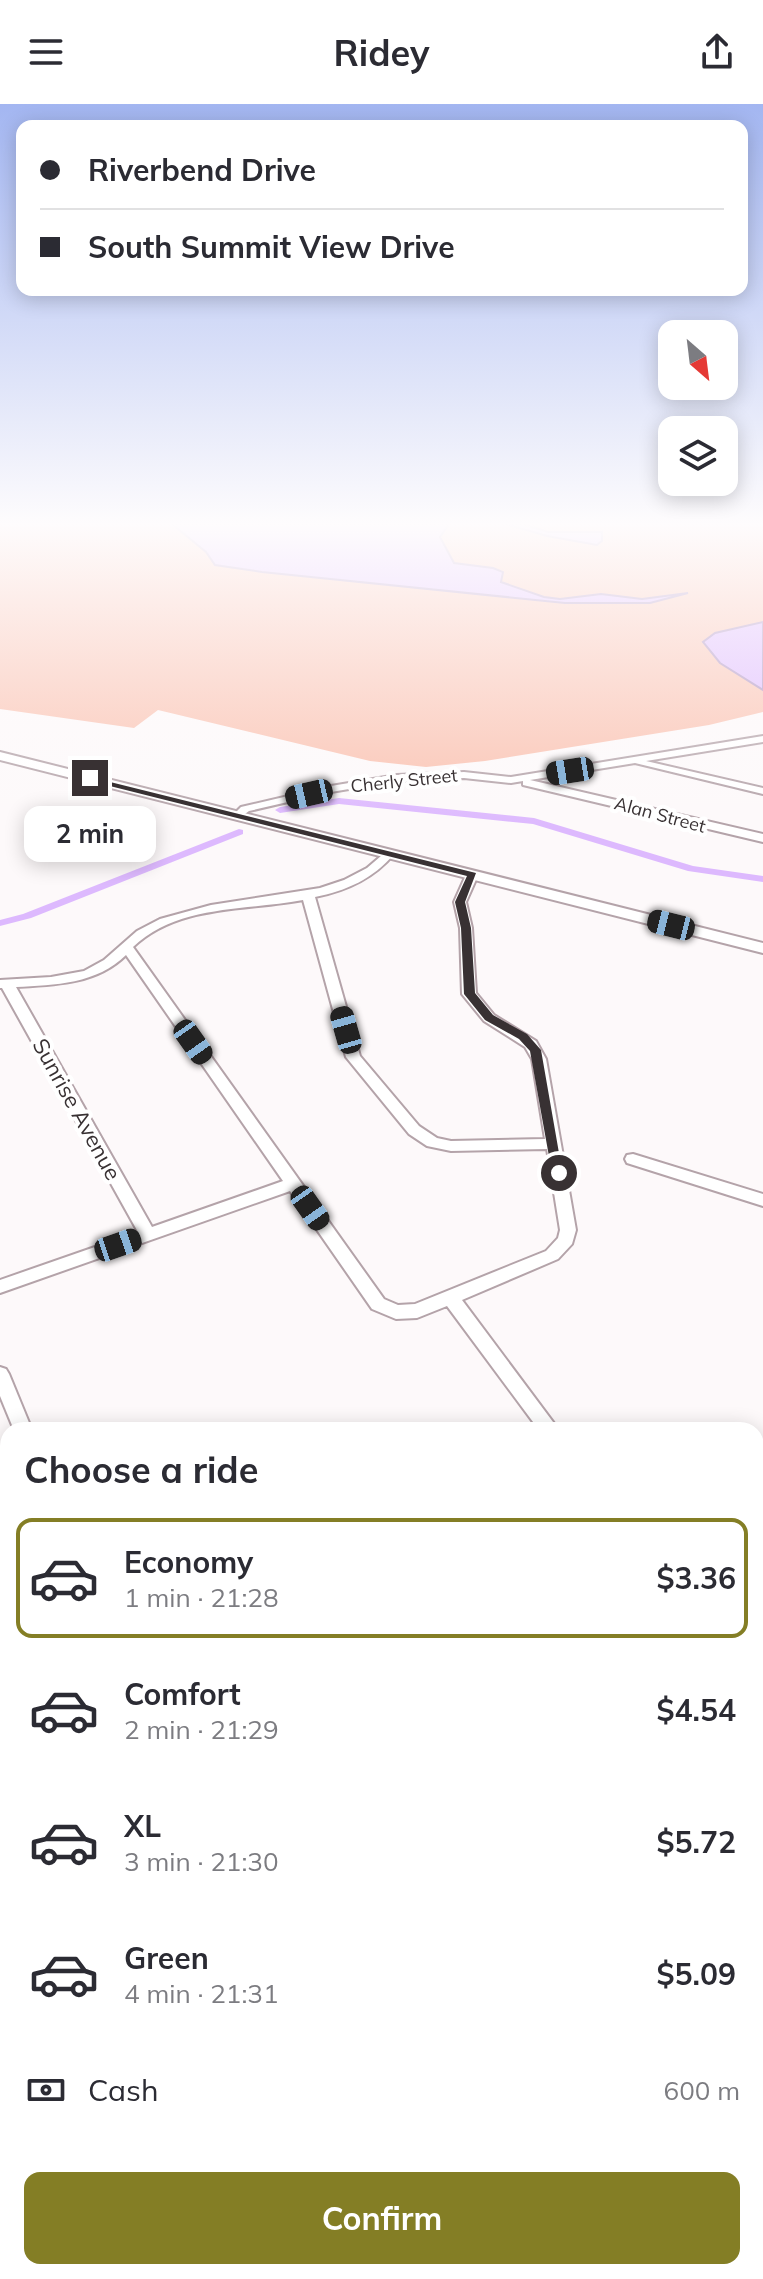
<!DOCTYPE html>
<meta charset="utf-8">
<style>
body{margin:0;font-family:Mulish,sans-serif;background:#f7f7f7;color:#2b2b33;height:100vh;display:flex;flex-direction:column;font-size:30px;white-space:nowrap}
*{box-sizing:border-box;margin:0}
p{font-size:26px;color:#7c7c81}
.icon{flex:none;width:44px;height:44px;fill:none;stroke:currentColor;stroke-width:2;stroke-linecap:round;stroke-linejoin:round}
.map{position:relative;flex:1;overflow:hidden}
.sheet{position:absolute;left:0px;top:1318px;width:764px;height:858px;display:flex;flex-direction:column;background:#fff;border-radius:24px 24px 0 0;box-shadow:0 4px 20px #0003}
.sheet>*{flex:none}
.hud{position:absolute;left:16px;top:16px;width:732px;height:176px;border-radius:16px;box-shadow:0 4px 20px #0003;display:grid;align-content:center;height:176px;padding:0 24px;background:#fff}
.needle{width:52px;rotate:152deg}
.fabs{position:absolute;left:658px;top:216px;display:grid;gap:16px}
.fabs a{display:grid;place-items:center;width:80px;height:80px;border-radius:16px;background:#fff;box-shadow:0 4px 20px #0003;font-size:40px}
.end{position:absolute;width:36px;height:36px;margin:-18px;border:10px solid #383133;background:#fff;box-shadow:0 0 0 4px #fff}
.from{border-radius:50%}
.bubble{position:absolute;height:56px;border-radius:16px;background:#fff;box-shadow:0 4px 20px #0003;font-size:26px;font-weight:700;line-height:56px;text-align:center}
.car{position:absolute;width:24px;height:48px;margin:-24px -12px;border-radius:10px;box-shadow:0 0 6px 2px #0007;background:linear-gradient(#222 24%,#8ab4d8 0 40%,#222 0 76%,#8ab4d8 0 86%,#222 0)}
.hud b{display:flex;align-items:center;gap:28px;height:76px;font-size:30px}
.hud b+b{border-top:2px solid #e1e1e2}
.hud i{width:20px;height:20px;background:#2b2b33}
ul{padding:0;list-style:none}
li{display:flex;align-items:center;gap:24px;height:120px;margin:0 16px 12px;padding:0 8px;border:4px solid transparent;border-radius:16px}
li div{flex:1}
li b{display:block;font-size:30px}
li em{font-style:normal;font-weight:700}
li.on{border-color:#847e25}
li>.icon{width:72px;height:72px;stroke-width:1.5}
h2{padding:0 24px;font-size:36px;line-height:96px}
.pay{display:flex;align-items:center;gap:20px;height:88px;padding:0 24px;font-size:30px}
.pay p{margin-inline-start:auto}
.action{display:flex;gap:16px;margin-top:auto;padding:16px 24px}
.action a{flex:1;height:92px;border-radius:16px;background:#847e25;color:#fff;font-size:32px;font-weight:700;line-height:92px;text-align:center}
header{display:flex;justify-content:space-between;align-items:center;height:104px;padding:0 24px;background:#fff;font-size:36px;font-weight:700}
.map>svg:first-child{display:block}
.green{fill:#fac2b1}
.water{fill:#ddb9fe;stroke:#ac90c1;stroke-width:2}
.lines{fill:none;stroke-linecap:round;stroke-linejoin:round}
.canal{fill:#ddb9fe;fill-rule:evenodd}
.street-casing{stroke:#b4a3a9;stroke-width:4}
.secondary-casing{stroke:#b4a3a9;stroke-width:4}
.highway-casing{stroke:#d7d6d6;stroke-width:4}
.street{fill:#fff;fill-rule:evenodd}
.secondary{fill:#fff;fill-rule:evenodd}
.highway{fill:#c68ac0;fill-rule:evenodd}
.route{fill:#383133}
.labels{text-anchor:middle;stroke-width:8;stroke-linejoin:round;paint-order:stroke}
.far-street-label{font-size:18px;fill:#383133;stroke:#fff}
.street-label{font-size:22px;fill:#383133;stroke:#fff}
</style>
<header><svg class="icon" aria-label="menu" viewBox="0 0 24 24"><path d="M4 6h16M4 12h16M4 18h16"/></svg>Ridey<svg class="icon" aria-label="share" viewBox="0 0 24 24"><path d="M12 15V3M7 8l5-5 5 5M5 13v7h14v-7"/></svg></header>
<div class="map">
<svg width="763" height="2175" viewBox="0 0 763 2175">
<rect width="100%" height="100%" fill="#fdf9fa"/>
<!-- green -->
<polygon class="green" points="0,420 763,420 763,608 709,621 485,657 426,663 370,657 158,606 134,624 0,605"/>
<!-- water -->
<g class="water">
<polygon points="172,420 449,420 440,433 454,459 493,464 503,468 501,478 544,493 560,495 601,490 642,495 688,489 650,499 565,499 262,468 215,461 206,448"/>
<polygon points="506,420 523,420 548,428 602,428 602,437 597,441 547,432"/>
<polygon points="763,518 763,586 720,559 703,538 715,529"/>
</g>
<g class="lines">
<!-- canal -->
<g class="canal">
<polygon points="339,694 534,714 693,762 763,772 763,778 688,767 533,720 339,700 280,709 275,706 280,703"/>
<polygon points="239,725 243,726 243,730 31,814 0,822 0,816 23,810"/>
<polygon points="158,2168 186,2168 189,2175 161,2175"/>
</g>
<!-- street casing -->
<g class="street-casing">
<g id="street">
<polygon points="763,632 763,638 646,657 763,684 763,690 635,659 530,676 763,730 763,738 523,681 523,677 511,679 464,674 397,677 331,688 249,707 238,715 232,712 241,703 331,682 397,671 464,668 511,673"/>
<path d="M388 746 394 750C373 775 346 787 315 793L360 952 419 1022 437 1034 451 1037 545 1035 532 955 525 943 484 917 462 890 460 824 454 798 466 771 472 767 478 771 466 798 472 824 476 889 494 911 536 937 546 955 576 1126 572 1140 558 1155 462 1196 559 1326H539L447 1202 417 1214 396 1215 372 1205 290 1087 0 1189V1176L138 1128 2 884H0V876L51 873 84 867 104 856 137 827 160 815 211 801 320 784 344 776 367 764ZM303 796 346 953 409 1030 427 1042 451 1047 547 1045 560 1126 558 1134 546 1147 415 1200 398 1201 384 1195 133 843C178 800 246 807 303 796ZM126 851 283 1077 152 1123 16 883C55 881 97 880 126 851Z"/>
<polygon points="633,1050 763,1090 763,1102 627,1059 625,1055 627,1051"/>
<polygon points="0,1263 6,1265 9,1270 32,1326 14,1326 0,1292"/>
<polygon points="763,1348 763,1366 756,1368 756,1350"/>
<polygon points="763,1495 763,1516 756,1519 756,1498"/>
<polygon points="8,1708 8,1733 0,1736 0,1712"/>
<polygon points="756,1711 763,1714 763,1745 756,1742"/>
<polygon points="8,1890 8,1917 0,1920 0,1893"/>
</g>
</g>
<!-- secondary casing -->
<g class="secondary-casing">
<polygon id="secondary" points="0,648 763,839 763,849 0,656"/>
</g>
<!-- highway casing -->
<g class="highway-casing">
<g id="highway">
<polygon points="763,1397 763,1429 756,1431 756,1399"/>
<polygon points="763,1446 763,1478 756,1481 756,1449"/>
<polygon points="8,1764 8,1807 0,1810 0,1767"/>
<polygon points="8,1822 8,1867 0,1870 0,1825"/>
</g>
</g>
<!-- street -->
<use href="#street" class="street"/>
<!-- secondary -->
<use href="#secondary" class="secondary"/>
<!-- highway -->
<use href="#highway" class="highway"/>
</g>
<!-- sky -->
<linearGradient id="sky" x2="0" y2="1"><stop stop-color="#a3b6f1"/><stop offset="0.58" stop-color="#fefcfd"/><stop offset="1" stop-color="#fefcfd" stop-opacity="0"/></linearGradient>
<rect width="763" height="724" fill="url(#sky)"/>
<!-- route -->
<polygon class="route" points="86,672 476,769 465,798 471,824 475,889 493,911 527,930 541,946 563,1072 559,1073 552,1069 530,947 519,935 485,916 464,890 461,824 455,798 467,772 86,676"/>
<g class="labels">
<!-- far-street labels -->
<g class="far-street-label">
<text transform="translate(404 677) rotate(-6)" y="6">Cherly Street</text>
<text transform="translate(660 711) rotate(15)" y="6">Alan Street</text>
</g>
<!-- street labels -->
<g class="street-label">
<text transform="translate(77 1005) rotate(61)" y="8">Sunrise Avenue</text>
</g>
</g>
</svg>
<div class="fabs">
<a><svg class="needle" viewBox="-14 -14 28 28"><path d="M0-13l5 13h-10z" fill="#e53935"/><path d="M0 13l5-13h-10z" fill="#7c7c81"/></svg></a>
<a><svg class="icon" aria-label="layers" viewBox="0 0 24 24"><path d="M12 4l9 5-9 5-9-5zM3 14l9 5 9-5"/></svg></a>
</div>
<i class="end from" style="left:559px;top:1069px"></i>
<i class="end" style="left:90px;top:674px"></i>
<div class="bubble" style="left:24px;top:702px;width:132px">2 min</div>
<i class="car" style="left:570px;top:667px;rotate:261deg"></i>
<i class="car" style="left:309px;top:690px;rotate:257deg"></i>
<i class="car" style="left:671px;top:821px;rotate:284deg"></i>
<i class="car" style="left:346px;top:926px;rotate:344deg"></i>
<i class="car" style="left:193px;top:938px;rotate:145deg"></i>
<i class="car" style="left:310px;top:1104px;rotate:145deg"></i>
<i class="car" style="left:118px;top:1141px;rotate:71deg"></i>
<div class="hud">
<b><i class="from"></i>Riverbend Drive</b>
<b><i></i>South Summit View Drive</b>
</div>
<section class="sheet">
<h2>Choose a ride</h2>
<ul>
<li class="on"><svg class="icon" aria-label="car" viewBox="0 0 24 24"><path d="M5 17H2v-5l4-1 3-4h7l3 4 3 1v5h-3M9 17h6M6 11h13"/><circle cx="7" cy="17" r="2"/><circle cx="17" cy="17" r="2"/></svg><div><b>Economy</b><p>1 min · 21:28</p></div><em>$3.36</em></li>
<li><svg class="icon" aria-label="car" viewBox="0 0 24 24"><path d="M5 17H2v-5l4-1 3-4h7l3 4 3 1v5h-3M9 17h6M6 11h13"/><circle cx="7" cy="17" r="2"/><circle cx="17" cy="17" r="2"/></svg><div><b>Comfort</b><p>2 min · 21:29</p></div><em>$4.54</em></li>
<li><svg class="icon" aria-label="car" viewBox="0 0 24 24"><path d="M5 17H2v-5l4-1 3-4h7l3 4 3 1v5h-3M9 17h6M6 11h13"/><circle cx="7" cy="17" r="2"/><circle cx="17" cy="17" r="2"/></svg><div><b>XL</b><p>3 min · 21:30</p></div><em>$5.72</em></li>
<li><svg class="icon" aria-label="car" viewBox="0 0 24 24"><path d="M5 17H2v-5l4-1 3-4h7l3 4 3 1v5h-3M9 17h6M6 11h13"/><circle cx="7" cy="17" r="2"/><circle cx="17" cy="17" r="2"/></svg><div><b>Green</b><p>4 min · 21:31</p></div><em>$5.09</em></li>
</ul>
<div class="pay"><svg class="icon" aria-label="cash" viewBox="0 0 24 24"><path d="M3 7h18v10H3z"/><circle cx="12" cy="12" r="2"/></svg>Cash<p>600 m</p></div>
<div class="action"><a>Confirm</a></div>
</section>
</div>
